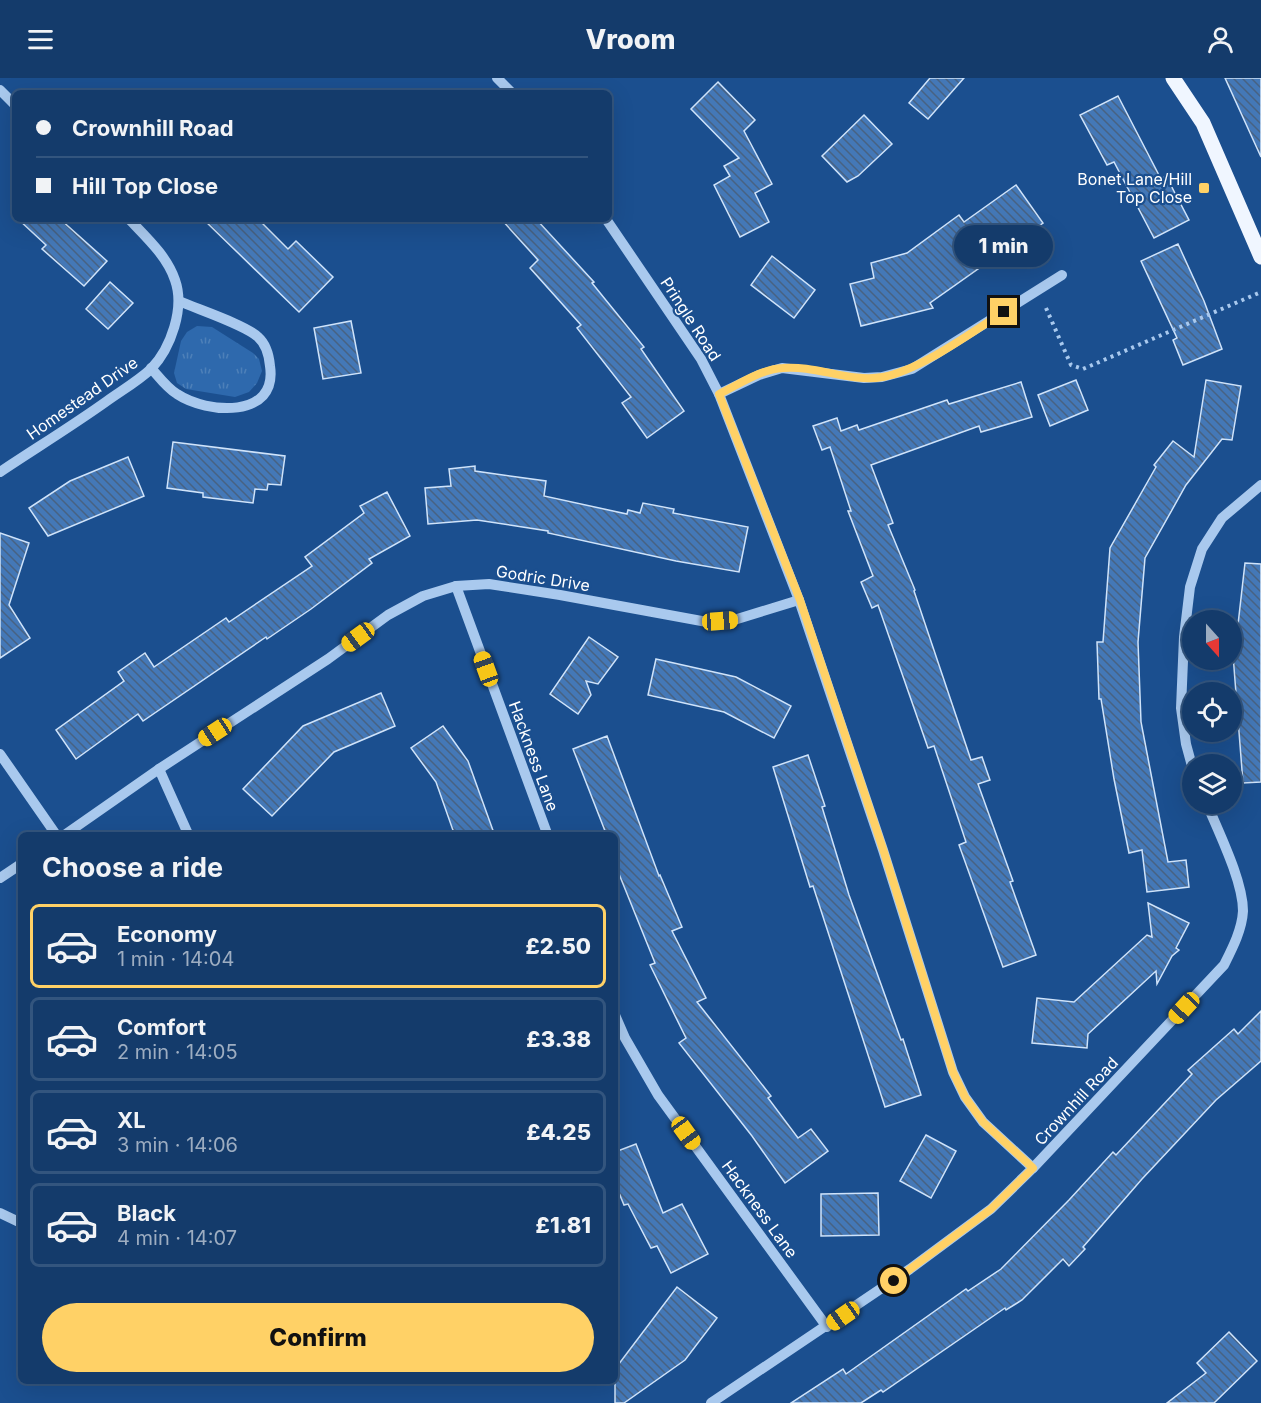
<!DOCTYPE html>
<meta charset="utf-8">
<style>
body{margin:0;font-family:Inter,sans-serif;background:#1d4271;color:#f1f3f6;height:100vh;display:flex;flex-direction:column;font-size:22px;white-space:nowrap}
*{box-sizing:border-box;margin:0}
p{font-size:20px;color:#9dadc1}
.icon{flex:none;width:33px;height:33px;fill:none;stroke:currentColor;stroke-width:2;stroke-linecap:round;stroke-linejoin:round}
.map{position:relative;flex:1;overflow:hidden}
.sheet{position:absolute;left:18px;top:754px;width:600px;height:552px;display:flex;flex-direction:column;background:#143b6b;border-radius:9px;box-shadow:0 6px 24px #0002,0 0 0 2px #33557e}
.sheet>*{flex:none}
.banner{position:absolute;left:12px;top:12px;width:600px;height:132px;border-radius:9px;box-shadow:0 6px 24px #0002,0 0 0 2px #33557e;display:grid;align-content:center;height:132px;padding:0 24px;background:#143b6b}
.needle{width:39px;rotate:159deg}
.fabs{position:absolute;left:1182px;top:532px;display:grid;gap:12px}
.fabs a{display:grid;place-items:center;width:60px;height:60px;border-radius:50%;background:#143b6b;box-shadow:0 6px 24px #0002,0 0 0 2px #33557e;font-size:30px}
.end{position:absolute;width:27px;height:27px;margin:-14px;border:8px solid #ffd166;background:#111;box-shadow:0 0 0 3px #111}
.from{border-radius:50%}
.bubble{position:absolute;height:42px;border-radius:21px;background:#143b6b;box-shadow:0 6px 24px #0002,0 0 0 2px #33557e;font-size:20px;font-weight:800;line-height:42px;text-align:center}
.car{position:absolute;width:18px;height:36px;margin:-18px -9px;border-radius:8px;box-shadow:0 0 4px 2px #0007;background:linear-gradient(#f5c518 24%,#345 0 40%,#f5c518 0 76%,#345 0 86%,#f5c518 0)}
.banner b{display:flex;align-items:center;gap:21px;height:57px;font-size:22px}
.banner b+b{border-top:2px solid #33557e}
.banner i{width:15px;height:15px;background:#f1f3f6}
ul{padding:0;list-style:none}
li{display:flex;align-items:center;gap:18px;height:84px;margin:0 12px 9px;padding:0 12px;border:3px solid #33557e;border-radius:9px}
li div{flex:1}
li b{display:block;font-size:22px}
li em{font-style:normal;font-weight:800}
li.selected{border-color:#ffd166}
li>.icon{width:54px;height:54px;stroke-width:1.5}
h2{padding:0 24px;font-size:27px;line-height:72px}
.primary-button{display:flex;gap:12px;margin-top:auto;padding:12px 24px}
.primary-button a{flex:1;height:69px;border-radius:36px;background:#ffd166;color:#111;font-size:24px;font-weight:800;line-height:69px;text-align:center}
header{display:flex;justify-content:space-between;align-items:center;height:78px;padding:0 24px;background:#143b6b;font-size:27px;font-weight:800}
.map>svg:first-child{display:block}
.grass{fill:url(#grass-tufts)}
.building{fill:url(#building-back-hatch);stroke:#cfe3fa;stroke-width:1.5}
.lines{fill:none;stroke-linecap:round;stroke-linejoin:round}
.path{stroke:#a9c9ee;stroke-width:4;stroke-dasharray:3 4.5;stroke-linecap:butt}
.minor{stroke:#a9c9ee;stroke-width:10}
.major{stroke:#f0f6ff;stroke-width:15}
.route{stroke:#ffd166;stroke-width:8}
.poi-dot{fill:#ffd166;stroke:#1b4f8f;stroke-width:2}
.labels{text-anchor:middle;stroke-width:4.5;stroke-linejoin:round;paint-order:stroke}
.poi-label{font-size:16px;fill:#fff;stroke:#1b4f8f;text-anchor:end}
.street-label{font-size:16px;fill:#fff;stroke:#1b4f8f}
</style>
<header><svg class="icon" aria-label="menu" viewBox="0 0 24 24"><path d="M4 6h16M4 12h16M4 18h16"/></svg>Vroom<svg class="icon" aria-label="person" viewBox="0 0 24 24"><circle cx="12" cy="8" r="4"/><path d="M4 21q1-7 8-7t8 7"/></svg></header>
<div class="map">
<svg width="1261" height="1325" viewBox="0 0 1261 1325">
<defs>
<pattern id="grass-tufts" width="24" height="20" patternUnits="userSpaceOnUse" patternTransform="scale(1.5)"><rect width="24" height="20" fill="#2e69ad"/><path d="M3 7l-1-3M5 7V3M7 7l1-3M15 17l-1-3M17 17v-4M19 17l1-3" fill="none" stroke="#4d80b9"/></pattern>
<pattern id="building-back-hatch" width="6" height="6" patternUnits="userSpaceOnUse" patternTransform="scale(1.5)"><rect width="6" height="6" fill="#4478b7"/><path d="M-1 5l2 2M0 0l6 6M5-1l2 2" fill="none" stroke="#486282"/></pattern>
</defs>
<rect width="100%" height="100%" fill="#1b4f8f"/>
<!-- grass -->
<polygon class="grass" points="197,248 212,249 253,275 259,281 262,293 257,305 249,314 235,319 186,311 177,305 174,295 181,263 187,254"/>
<!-- building -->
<g class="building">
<polygon points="930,0 964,0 928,41 909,25"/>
<polygon points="1225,0 1261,0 1261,79"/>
<polygon points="718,4 755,42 744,53 772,106 755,115 769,144 740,159 714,107 730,98 724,88 739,80 691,31"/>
<polygon points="1118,18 1161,101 1166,98 1189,142 1154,160 1114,84 1107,87 1080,37"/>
<polygon points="864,37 892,66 858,98 847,104 822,78"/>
<polygon points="1016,107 1043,145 930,225 933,230 861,248 850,206 874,200 871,185 907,175 959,137 964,144"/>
<polygon points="18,141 60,141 107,183 84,208 42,171 46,167"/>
<polygon points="203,141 258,141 288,171 296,163 333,199 299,234"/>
<polygon points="501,141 536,141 594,204 592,205 644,269 641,271 684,333 647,360 622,325 631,319 577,250 581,247 530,190 538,182"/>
<polygon points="1178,166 1204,223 1222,271 1183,287 1173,262 1177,260 1141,183"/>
<polygon points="772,178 815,212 794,240 751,207"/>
<polygon points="110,204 133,225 108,251 86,231"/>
<polygon points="351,243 361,295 323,301 314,250"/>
<polygon points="1076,302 1088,332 1050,348 1038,317"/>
<polygon points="1206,302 1241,308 1232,362 1222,361 1186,407 1145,480 1138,564 1141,644 1168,784 1186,782 1189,809 1147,814 1142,772 1129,775 1114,701 1101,621 1099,621 1097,564 1103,564 1110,470 1156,389 1154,387 1173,363 1194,379"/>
<polygon points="1021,304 1032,339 981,354 979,348 871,387 893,445 888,447 915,512 914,513 971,682 982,679 990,702 978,706 1013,803 1010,804 1036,877 1003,889 959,767 966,764 934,668 928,670 878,527 872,530 861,504 873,498 848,433 851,433 830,369 822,372 813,348 837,340 841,353 857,347 859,352 947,322 949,326"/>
<polygon points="173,364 285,378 281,407 268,406 267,412 255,411 253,425 203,419 203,415 167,410"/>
<polygon points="128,379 144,418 48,458 29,430 70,403"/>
<polygon points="475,388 475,393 546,403 544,418 627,436 628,432 640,435 643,425 674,431 673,435 748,449 739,494 676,483 548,455 548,453 477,442 428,446 425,410 451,408 449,391"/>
<polygon points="387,414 410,458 369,481 372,485 311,531 267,561 266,559 143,643 138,636 76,681 56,652 124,603 118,594 145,575 154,589 226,540 229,544 312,488 305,479 364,435 360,428"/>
<polygon points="0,455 29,465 9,527 30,560 0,580"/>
<polygon points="1245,485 1261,486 1261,704 1243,705 1232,564 1236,564"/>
<polygon points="589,559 618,579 598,606 586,603 591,617 578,636 550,616"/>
<polygon points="656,581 736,599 791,628 774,660 724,634 648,617"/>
<polygon points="381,615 395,648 334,674 272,738 243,711 303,648"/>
<polygon points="443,648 468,683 495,758 455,758 436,704 411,670"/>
<polygon points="607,658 659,798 660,797 682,849 672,853 706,920 697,924 771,1018 768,1020 798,1060 811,1051 828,1073 785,1105 752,1058 679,965 686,960 650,887 655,885 615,786 615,758 607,758 573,671"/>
<polygon points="808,677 825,728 822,729 849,817 901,962 903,961 921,1017 885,1029 813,808 810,809 773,689"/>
<polygon points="1148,825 1189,845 1176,870 1179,872 1172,878 1157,906 1156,893 1088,956 1087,970 1032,965 1037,920 1074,924 1147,857 1152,859"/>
<polygon points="1261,933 1261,983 1216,1022 1142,1101 1083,1169 1085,1171 1069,1188 1063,1181 1022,1222 1006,1232 1005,1230 883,1314 881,1312 861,1325 791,1325 843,1291 846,1296 966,1211 968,1213 1001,1191 1069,1122 1113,1074 1116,1077 1192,996 1188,992 1234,951 1238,956"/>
<polygon points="926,1057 956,1073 931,1120 900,1103"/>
<polygon points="636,1066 663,1135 682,1126 708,1176 671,1195 657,1168 651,1170 628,1126 624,1127 615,1105 615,1074"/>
<polygon points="878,1115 879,1157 821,1158 821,1116"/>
<polygon points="677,1209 717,1240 685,1282 624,1325 615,1325 615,1291"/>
<polygon points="1229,1254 1257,1283 1214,1325 1167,1325 1206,1295 1197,1285"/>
</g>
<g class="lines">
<!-- path -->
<polyline class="path" points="1046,230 1071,287 1083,291 1261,214"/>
<!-- minor -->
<g class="minor">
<polyline points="497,0 512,15"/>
<polyline points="0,12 15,27"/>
<polyline points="606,141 701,281 719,316 799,522 883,772 953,994 965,1019 983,1044 1033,1090"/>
<path d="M151 290C159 299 167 310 177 316 207 336 278 341 270 288 269 277 266 266 258 259 246 247 197 231 179 223"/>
<polyline points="719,316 759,297 782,290 864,300 882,299 912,291 1062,197"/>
<path d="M0 394C36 370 72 348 107 323 121 313 138 303 151 291 171 270 185 230 175 202 167 178 146 159 129 141"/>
<polyline points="456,508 548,758"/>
<polyline points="0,676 57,758"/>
<polyline points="1192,688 1186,666 1181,630 1184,559 1190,509 1202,471 1222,440 1261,407"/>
<polyline points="159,691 189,758"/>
<polyline points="63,758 159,691 328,581 388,537 423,518 456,508 489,506 560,517 707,544 734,542 799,522"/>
<polyline points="0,800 21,786"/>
<polyline points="615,937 625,960 658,1017 827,1249"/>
<polyline points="0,1135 21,1145"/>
<path d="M711 1325 910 1191 991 1131 1033 1090 1224 887C1232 871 1242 852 1243 833 1243 803 1219 755 1207 726"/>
</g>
<!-- major -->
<polyline class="major" points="1173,0 1203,45 1261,179"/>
</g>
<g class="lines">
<!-- route -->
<path class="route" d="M894 1203 991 1131 1033 1090 983 1044 965 1019 953 994 883 771 800 522 719 316C738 307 761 291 783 290 816 287 850 305 883 299 921 292 970 255 1004 234"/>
</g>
<!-- markers -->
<rect class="poi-dot" x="1198" y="104" width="12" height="12" rx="3"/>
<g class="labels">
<!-- poi labels -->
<g class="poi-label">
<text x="1192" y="107">Bonet Lane/Hill<tspan x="1192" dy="18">Top Close</tspan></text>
</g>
<!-- street labels -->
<g class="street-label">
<text transform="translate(691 241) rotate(57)" y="6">Pringle Road</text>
<text transform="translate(82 320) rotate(-35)" y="6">Homestead Drive</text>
<text transform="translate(543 500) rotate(9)" y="6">Godric Drive</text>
<text transform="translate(534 678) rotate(70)" y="6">Hackness Lane</text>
<text transform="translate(1076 1023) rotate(-47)" y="6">Crownhill Road</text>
<text transform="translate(760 1131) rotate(54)" y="6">Hackness Lane</text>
</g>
</g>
</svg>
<div class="fabs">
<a><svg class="needle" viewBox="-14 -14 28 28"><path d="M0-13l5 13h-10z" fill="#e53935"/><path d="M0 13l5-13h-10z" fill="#9dadc1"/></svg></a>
<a><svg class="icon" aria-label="locate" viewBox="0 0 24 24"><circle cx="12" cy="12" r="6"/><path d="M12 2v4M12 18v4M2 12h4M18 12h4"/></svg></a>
<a><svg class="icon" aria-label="layers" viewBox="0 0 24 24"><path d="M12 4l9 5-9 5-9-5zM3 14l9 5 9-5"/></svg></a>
</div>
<i class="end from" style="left:894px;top:1203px"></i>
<i class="end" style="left:1004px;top:234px"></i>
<div class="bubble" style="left:954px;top:147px;width:99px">1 min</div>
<i class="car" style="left:720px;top:543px;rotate:86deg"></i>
<i class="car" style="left:358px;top:559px;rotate:234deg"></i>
<i class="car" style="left:486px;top:591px;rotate:340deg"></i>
<i class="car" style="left:215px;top:654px;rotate:237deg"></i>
<i class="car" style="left:1184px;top:930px;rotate:223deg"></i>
<i class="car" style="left:686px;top:1055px;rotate:144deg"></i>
<i class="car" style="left:843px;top:1238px;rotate:235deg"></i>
<div class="banner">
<b><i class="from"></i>Crownhill Road</b>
<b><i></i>Hill Top Close</b>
</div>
<section class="sheet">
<h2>Choose a ride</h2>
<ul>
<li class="selected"><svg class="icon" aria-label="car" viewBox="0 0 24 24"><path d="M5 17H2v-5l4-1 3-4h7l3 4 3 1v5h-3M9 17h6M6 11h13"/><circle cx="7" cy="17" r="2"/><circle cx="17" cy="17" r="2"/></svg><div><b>Economy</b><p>1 min · 14:04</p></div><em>£2.50</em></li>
<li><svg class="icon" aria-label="car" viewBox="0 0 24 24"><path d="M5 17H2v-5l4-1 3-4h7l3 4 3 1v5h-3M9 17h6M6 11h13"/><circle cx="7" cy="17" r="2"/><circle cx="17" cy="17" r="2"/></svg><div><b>Comfort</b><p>2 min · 14:05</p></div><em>£3.38</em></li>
<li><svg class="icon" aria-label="car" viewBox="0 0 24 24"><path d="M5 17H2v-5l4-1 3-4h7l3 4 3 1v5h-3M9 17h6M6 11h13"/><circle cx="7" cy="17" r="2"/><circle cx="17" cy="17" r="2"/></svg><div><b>XL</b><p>3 min · 14:06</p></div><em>£4.25</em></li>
<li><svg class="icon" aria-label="car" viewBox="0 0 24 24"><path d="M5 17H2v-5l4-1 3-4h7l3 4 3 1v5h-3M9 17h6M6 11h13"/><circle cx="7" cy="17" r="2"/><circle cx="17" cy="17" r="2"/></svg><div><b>Black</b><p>4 min · 14:07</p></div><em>£1.81</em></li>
</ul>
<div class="primary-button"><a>Confirm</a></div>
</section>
</div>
